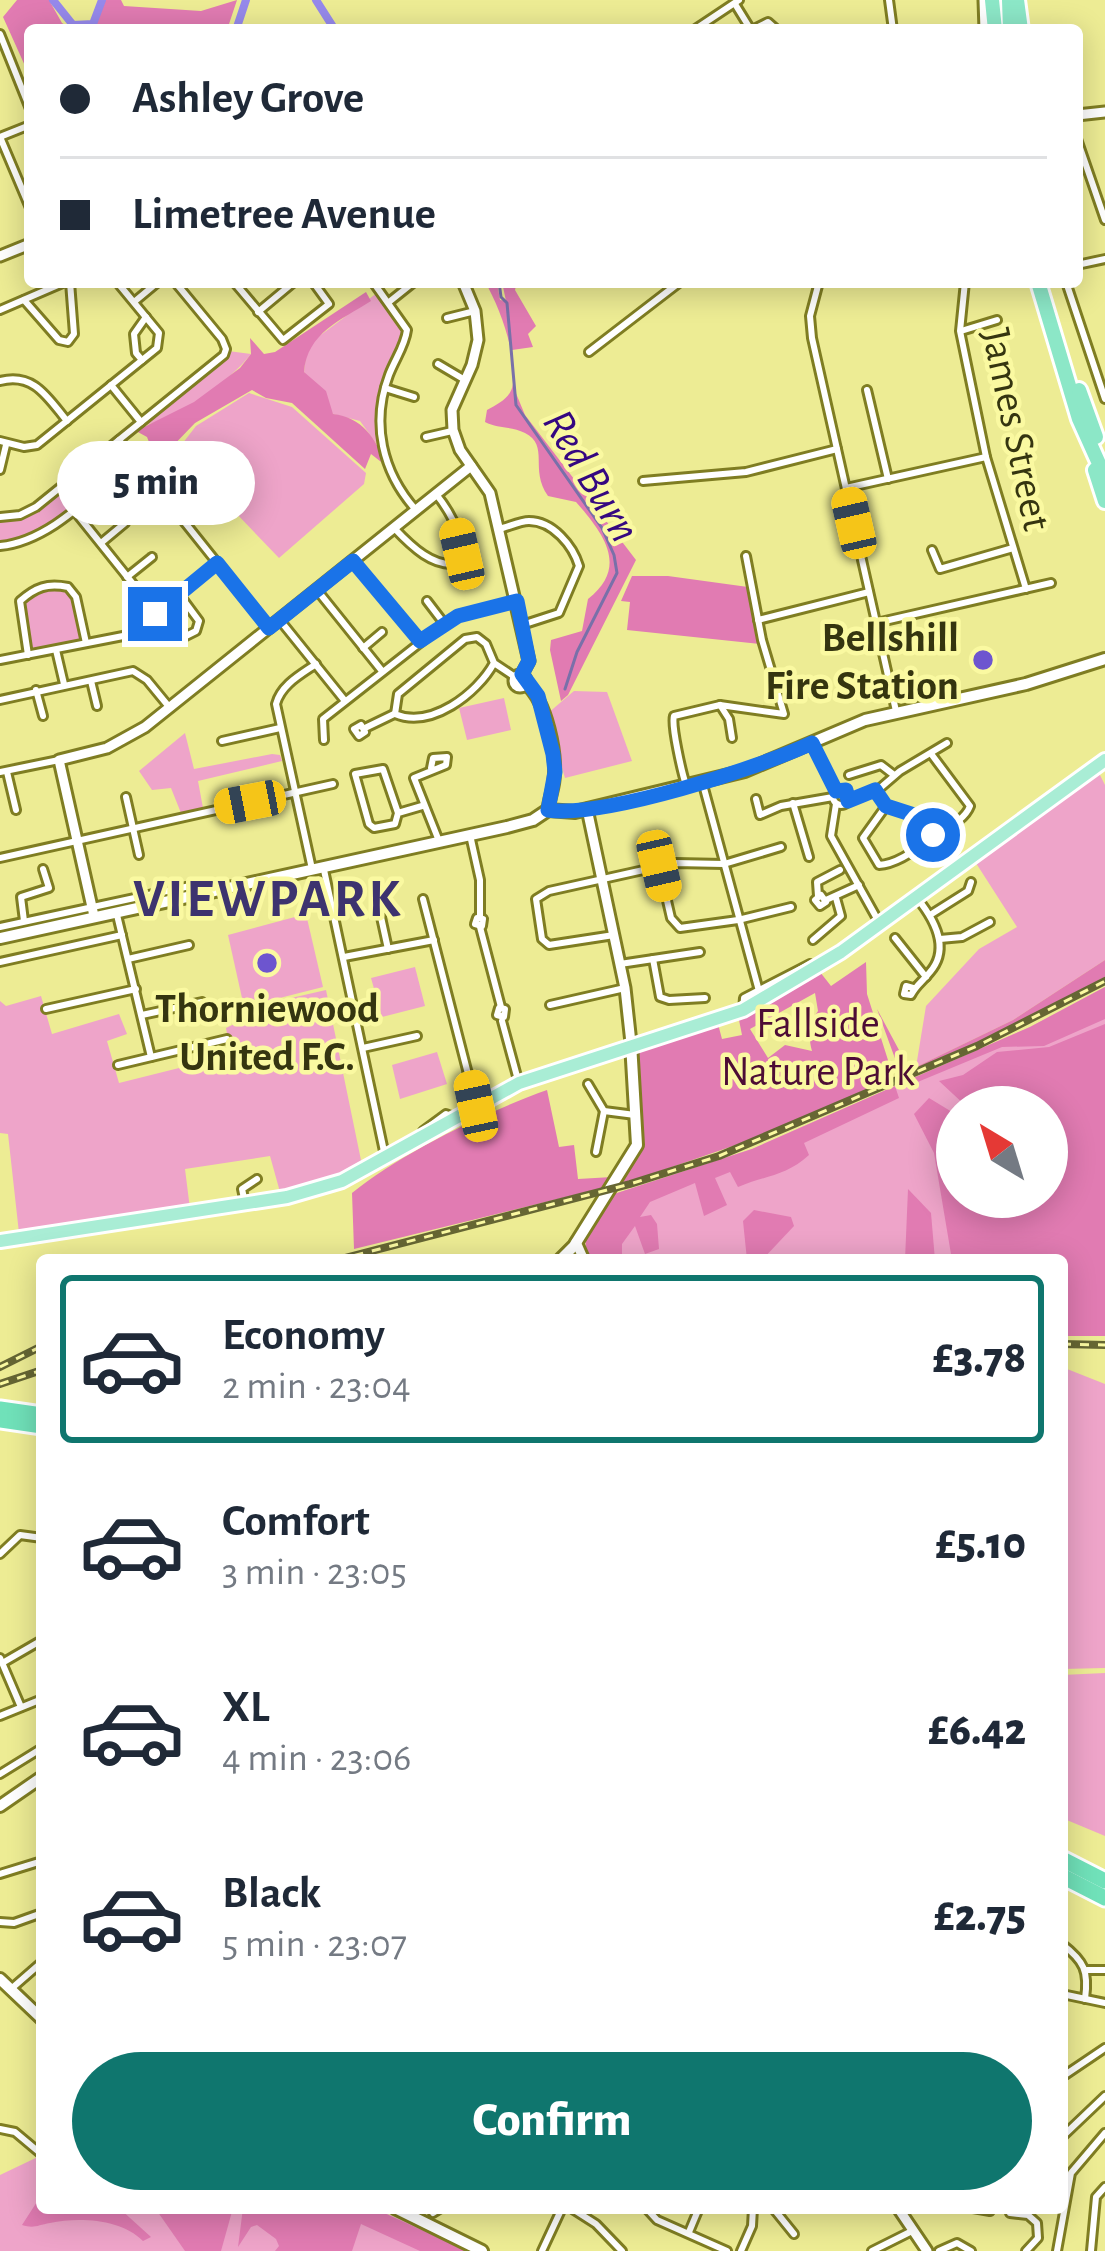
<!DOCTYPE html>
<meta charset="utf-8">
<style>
body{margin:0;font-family:"Alegreya Sans",sans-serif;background:#f2f2f3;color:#1f2937;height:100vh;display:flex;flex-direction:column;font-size:45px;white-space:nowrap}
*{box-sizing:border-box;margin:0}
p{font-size:39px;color:#747a83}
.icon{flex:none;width:66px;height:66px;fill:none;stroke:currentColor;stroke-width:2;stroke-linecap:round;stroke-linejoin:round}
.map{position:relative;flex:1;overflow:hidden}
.side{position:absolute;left:36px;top:1254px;width:1032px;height:960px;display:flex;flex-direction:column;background:#fff;border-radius:12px;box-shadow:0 6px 30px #0003}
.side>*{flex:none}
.guide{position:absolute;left:24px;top:24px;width:1059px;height:264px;border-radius:12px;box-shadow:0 6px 30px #0003;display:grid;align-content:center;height:264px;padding:0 36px;background:#fff}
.needle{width:78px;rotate:322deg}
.fabs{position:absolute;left:936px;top:1086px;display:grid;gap:24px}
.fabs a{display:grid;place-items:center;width:132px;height:132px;border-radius:50%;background:#fff;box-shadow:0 6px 30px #0003;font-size:60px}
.end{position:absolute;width:54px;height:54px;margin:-27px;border:15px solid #1a73e8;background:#fff;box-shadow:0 0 0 6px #fff}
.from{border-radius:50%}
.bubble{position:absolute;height:84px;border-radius:42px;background:#fff;box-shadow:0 6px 30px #0003;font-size:39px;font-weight:800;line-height:84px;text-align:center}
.car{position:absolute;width:36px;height:72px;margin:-36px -18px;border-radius:15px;box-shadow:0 0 9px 3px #0007;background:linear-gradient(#f5c518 24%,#345 0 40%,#f5c518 0 76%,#345 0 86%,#f5c518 0)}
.guide b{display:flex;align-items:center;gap:42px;height:114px;font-size:45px}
.guide b+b{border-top:3px solid #e0e1e3}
.guide i{width:30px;height:30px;background:#1f2937}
ul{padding:21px 0 0;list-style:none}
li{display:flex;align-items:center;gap:36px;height:168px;margin:0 24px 18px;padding:0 12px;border:6px solid transparent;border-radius:12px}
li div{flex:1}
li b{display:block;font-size:45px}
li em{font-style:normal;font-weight:800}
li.selected{border-color:#0f766e}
li>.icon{width:108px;height:108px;stroke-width:1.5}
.cta{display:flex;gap:24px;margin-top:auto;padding:24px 36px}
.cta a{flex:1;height:138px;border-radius:72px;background:#0f766e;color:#fff;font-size:48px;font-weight:800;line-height:138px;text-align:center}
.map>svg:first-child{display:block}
.green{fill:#eea4c9;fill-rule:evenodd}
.forest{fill:#e17bb2;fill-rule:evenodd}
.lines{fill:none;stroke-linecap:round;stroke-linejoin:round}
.stream{stroke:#7970a9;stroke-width:3}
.river{stroke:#9689eb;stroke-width:8}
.minor-casing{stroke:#7f7d22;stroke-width:12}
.tertiary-casing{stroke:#7f7d22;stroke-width:15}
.secondary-casing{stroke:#7f7d22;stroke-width:16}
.primary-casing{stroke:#fff;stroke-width:18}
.trunk-casing{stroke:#fff;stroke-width:20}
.motorway-casing{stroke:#fff;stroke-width:21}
.minor{stroke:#fff;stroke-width:6}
.tertiary{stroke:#fff;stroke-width:9}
.secondary{stroke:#fff;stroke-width:10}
.primary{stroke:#a9edd5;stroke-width:12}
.trunk{stroke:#8ce7c7;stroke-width:14}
.motorway{stroke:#70e1b9;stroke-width:15}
.rail-casing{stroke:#663;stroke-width:8}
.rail{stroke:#faf9a1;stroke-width:3;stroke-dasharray:9;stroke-linecap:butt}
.route{stroke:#1a73e8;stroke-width:15}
.poi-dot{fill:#6d55cf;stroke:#faf9a1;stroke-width:4.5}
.labels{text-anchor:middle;stroke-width:9;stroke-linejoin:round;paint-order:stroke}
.street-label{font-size:42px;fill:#353510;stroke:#faf9a1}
.poi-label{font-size:42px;font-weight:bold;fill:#353510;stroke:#faf9a1;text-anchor:end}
.park-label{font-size:42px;fill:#4d0d35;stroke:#faf9a1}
.water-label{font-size:45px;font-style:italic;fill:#350881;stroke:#faf9a1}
.district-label{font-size:54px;font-weight:bold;letter-spacing:3px;fill:#3d336f;stroke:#faf9a1}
</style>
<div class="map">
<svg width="1105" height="2251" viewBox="0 0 1105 2251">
<rect width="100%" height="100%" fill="#edec94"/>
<!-- green -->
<g class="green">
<polygon points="377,293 402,325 403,337 380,395 379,447 360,421 333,414 304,372 307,348 314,340"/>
<path d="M228 351 251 354C229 382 176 420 141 426L225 358Z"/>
<polygon points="249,393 292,407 366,473 364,484 279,558 234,511 201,496 172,457 196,426"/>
<polygon points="119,440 134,460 46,530 0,546 0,517 28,511"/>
<polygon points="68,587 76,597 86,643 28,655 20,601 33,590"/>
<polygon points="574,691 607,692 632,761 565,778 547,714"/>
<polygon points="504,698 511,730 467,740 459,708"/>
<polygon points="185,733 194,769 272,754 280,755 282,761 198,781 203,808 181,813 171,788 152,790 139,771"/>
<polygon points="1098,771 1105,785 1105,960 1013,1020 916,1067 926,1006 979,949 1017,927 974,860"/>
<polygon points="306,914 323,987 244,1007 228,935"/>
<polygon points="415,967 425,1006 382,1017 371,978"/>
<path d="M1105 987V1336H1062V1260H587L611 1195 752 1149 1030 1027ZM957 1107H1047V1197H957Z"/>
<polygon points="326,990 362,1165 336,1178 280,1192 270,1156 185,1169 190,1209 19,1233 8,1134 0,1133 0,1001 6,1006 41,996 52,1034 119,1014 127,1034 107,1041 119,1083 231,1055 226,1028 249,1017 247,1008"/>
<polygon points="437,1052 447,1084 400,1099 392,1065"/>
<polygon points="1062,1367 1105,1384 1105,1668 1062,1669"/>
<polygon points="1105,1673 1105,1836 1062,1818 1062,1675"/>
<polygon points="42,2155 42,2208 374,2208 472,2251 0,2251 0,2175"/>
</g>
<!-- forest -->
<g class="forest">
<polygon points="17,0 49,0 62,23 74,30 30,30 30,77 3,17"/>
<polygon points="105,0 121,0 124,6 201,11 237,0 227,30 90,30"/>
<path d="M485 282H497L500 300 506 301 502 282H517L515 290 536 326 528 334 533 347 512 350 515 391 525 415 636 560 568 695 561 701 550 650 551 640 582 631 588 599C629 567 604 534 576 502L548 496C529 469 550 446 525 433 512 426 498 429 485 422L487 410C498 404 511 398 513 384 517 355 500 307 485 282Z"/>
<path d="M366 292 371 301C341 320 307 333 304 372L326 391 333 414C361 417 377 438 385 465L371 454 365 469 292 403 266 398 252 390 195 423 167 452 170 463 191 483 192 491 182 475 156 460 147 437 136 431 194 402 240 368 251 354 250 338 264 354 275 352Z"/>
<polygon points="632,576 668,576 748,587 760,644 627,630 630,602 621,601"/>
<polygon points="1105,960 1105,977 991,1037 901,1075 877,1009 907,1065 916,1067 1013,1020"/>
<path d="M866 962 867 994 894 1079 759 1137 614 1187 643 1138 636 1054 642 1047 718 1024 722 1039 742 1035 738 1015 820 972 831 986ZM815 993 818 1011C809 1023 808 1037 812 1051L785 1045 768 1058 750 1029Z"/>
<polygon points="1105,987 1105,1019 1044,1046 1002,1047 908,1086 904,1082 1030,1027"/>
<polygon points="1105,1024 1105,1336 1062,1336 1062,1260 952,1260 934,1153 914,1114 929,1098 957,1115 957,1197 1047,1197 1047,1107 967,1107 939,1081 963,1075 997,1052 1049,1047"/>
<path d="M895 1086 899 1098 804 1143 809 1155C786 1176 767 1175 738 1187L730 1172 715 1178 727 1205 704 1216 695 1183 650 1202 640 1217 651 1215 657 1224 659 1249 645 1254 635 1226 622 1244V1260H587L585 1237 611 1195 752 1149Z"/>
<path d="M547 1090 559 1147 574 1145 578 1179 612 1177 607 1187 354 1249 352 1193C399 1154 488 1111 547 1090Z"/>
<polygon points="908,1189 931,1213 935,1260 905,1260"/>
<polygon points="754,1210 791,1217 794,1226 762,1260 747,1260 743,1221"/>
<path d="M42 2194V2208H119L151 2237 143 2241C121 2219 79 2217 50 2223 38 2225 34 2229 22 2225Z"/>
<polygon points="155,2208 233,2208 221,2251 185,2251"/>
<polygon points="243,2208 373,2208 468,2251 420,2251 361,2224 352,2251 275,2251 279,2246 276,2239 257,2225 251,2227 238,2247"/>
</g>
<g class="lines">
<!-- stream -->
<g class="stream">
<polyline points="499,282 501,297 507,303 516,405 602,528 614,555 617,573 577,652 565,689"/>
<polyline points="39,1384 42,1383"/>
</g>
<!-- river -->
<g class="river">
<polyline points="53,0 73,25 93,24 102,0"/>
<polyline points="316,0 335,30"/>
<polyline points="236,30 246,0"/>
</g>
<!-- minor casing -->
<g class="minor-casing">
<g id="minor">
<polyline points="889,0 893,30"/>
<polyline points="735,4 751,30"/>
<polyline points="694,30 739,0"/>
<polyline points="752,30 768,22 777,30"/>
<polyline points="0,34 30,109"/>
<polyline points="30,125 0,137 30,208"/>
<polyline points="1077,139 1105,220"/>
<polyline points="1077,265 1105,259"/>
<polyline points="234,282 283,340 329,304 313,282"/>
<path d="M373 282 407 330C405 346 395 359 389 375 371 423 382 472 416 510"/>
<polyline points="819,282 810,316 812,338 896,711"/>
<polyline points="965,282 960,331 986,457 1026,589"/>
<polyline points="1066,282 1105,399"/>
<polyline points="24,300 59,340 68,342 74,334 70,282"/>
<polyline points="134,302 158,282"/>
<polyline points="389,302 414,282"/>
<polyline points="0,310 65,282"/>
<polyline points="258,312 294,282"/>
<polyline points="447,318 475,311"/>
<polyline points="961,331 997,320"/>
<polyline points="589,352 680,282"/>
<polyline points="142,360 136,353 134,334 146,317"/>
<polyline points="438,364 465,380"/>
<path d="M0 381C34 372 48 398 67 421"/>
<polyline points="111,385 141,422"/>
<polyline points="385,388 414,397"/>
<polyline points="867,390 888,479"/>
<polyline points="426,437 452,431"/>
<polyline points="119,440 269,628"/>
<polyline points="0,441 24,447 37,445 157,348 159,333 117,282"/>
<polyline points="0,470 6,445"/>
<polyline points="643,481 746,472 837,449"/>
<polyline points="846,488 986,457"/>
<polyline points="73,509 178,640 196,631 199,621 179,594"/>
<polyline points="0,517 20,515 36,507 224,355 226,349 222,339 175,282"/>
<path d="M394 528C411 546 434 569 459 563 465 538 452 514 436 494"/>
<path d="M499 529C508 527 520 521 529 521 553 521 573 546 579 566L559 613 522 625"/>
<polyline points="101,543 125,523"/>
<path d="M0 546C52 541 94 491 134 460"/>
<polyline points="932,550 940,569 1013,548"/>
<polyline points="353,561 420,641"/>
<polyline points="127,577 152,557"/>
<polyline points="317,590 382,671"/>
<polyline points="427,601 443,622"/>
<polyline points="279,619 345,701"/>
<polyline points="758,620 869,592"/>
<polyline points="876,623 1051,583"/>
<polyline points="363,648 382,632"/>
<polyline points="56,650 64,684"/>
<path d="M28 655 20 601C36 587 47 583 68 587L76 597 86 643"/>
<polyline points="0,660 123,636 136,629 217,563"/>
<path d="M494 663 486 644 477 637 465 639 398 694 395 714C431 729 477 694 494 663L515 677"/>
<polyline points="91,681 97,706"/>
<polyline points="36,690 43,716"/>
<polyline points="0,700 133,671 147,680 170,708"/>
<polyline points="720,705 729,719 732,738"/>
<polygon points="361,725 365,732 359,736 354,729"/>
<polyline points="365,728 394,714"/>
<polyline points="324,740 323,719 444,624 458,615 517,601"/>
<polyline points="222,741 280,728"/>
<polyline points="812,743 836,791"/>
<polyline points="431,768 433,758 447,757 446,765 414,778 439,841"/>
<polyline points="0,772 59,760"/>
<polyline points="7,772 16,810"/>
<polyline points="849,775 881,765 894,775"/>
<polyline points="702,781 759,991"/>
<path d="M686 785C682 773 671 725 674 716L720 705 784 714 762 640 746 556"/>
<circle cx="841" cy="797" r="8"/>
<path d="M875 790 886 806 917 816 933 835C947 829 965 820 970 806L932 755"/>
<polyline points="126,797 139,855"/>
<polyline points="756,799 760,815 781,806 833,797"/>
<polyline points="848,801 879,789 900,771 947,743"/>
<polyline points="793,803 809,857"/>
<polyline points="836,804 831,836 880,924"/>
<path d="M886 806 863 838 879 865C898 864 919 848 933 836"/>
<polyline points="398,813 383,769 355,774 369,824 374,828 395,824 398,813 422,806"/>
<polyline points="470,835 480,880 480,917"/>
<polyline points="0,858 333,784"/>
<polyline points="659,866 671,918 680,928 738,920 791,907"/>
<path d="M312 869 276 704C281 685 300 675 316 664"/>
<polyline points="324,870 385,1156"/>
<polygon points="821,895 826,902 820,906 815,900"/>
<polyline points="818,896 817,882 840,870"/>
<polyline points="423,899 476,1105"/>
<polyline points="826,900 859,885"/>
<polyline points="379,908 388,949"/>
<polyline points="117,915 151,1057"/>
<polyline points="930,915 968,891 971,882"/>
<polygon points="477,918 483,919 482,926 475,924"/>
<polyline points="24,921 21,897 49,888 43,869"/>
<polyline points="0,927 190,886"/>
<polyline points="480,927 501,1007"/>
<polyline points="614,935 549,945 542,939 536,899 549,891 675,863 724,864 781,847"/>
<polyline points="895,938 926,977"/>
<polyline points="940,939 962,937 990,922"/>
<polyline points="813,940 841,916 836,898"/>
<polyline points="344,957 434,940"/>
<polyline points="128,959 189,945"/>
<polyline points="653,959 660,997 669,1000 705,998"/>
<polyline points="0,962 122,935"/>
<polyline points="620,964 700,952"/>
<path d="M913 988 906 986 904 994 911 995C916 985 923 981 930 972 951 948 934 919 917 898"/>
<polyline points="550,1005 625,988"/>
<polygon points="499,1008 505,1009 504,1017 497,1015"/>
<polyline points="46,1009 136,989"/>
<polyline points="743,1010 744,998 810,964"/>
<polyline points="142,1015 202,1002"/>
<polyline points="502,1021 518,1080"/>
<polyline points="363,1048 417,1036"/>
<polyline points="118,1065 227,1039"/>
<polyline points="588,1084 604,1111 635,1115"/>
<polyline points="423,1131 446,1114 454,1117"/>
<polyline points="596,1152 604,1111"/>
<polyline points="245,1203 242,1189 257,1179"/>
<polyline points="0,1554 20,1535 42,1538"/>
<polyline points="0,1658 21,1707"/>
<polyline points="4,1662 42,1640"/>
<polyline points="0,1716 42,1699"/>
<polyline points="0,1774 42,1748"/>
<polyline points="0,1874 42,1861"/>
<polyline points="0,1922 14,1923 42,1913"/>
<path d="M1062 1944C1084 1961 1089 1971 1085 1999"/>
<polyline points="1087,1970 1105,1970"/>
<polyline points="11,1989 42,1962"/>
<polyline points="1062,1994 1105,2003"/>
<polyline points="1062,2077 1105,2048"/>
<polyline points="0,2129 15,2132 40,2153"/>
<polyline points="1062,2137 1105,2096"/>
<polyline points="571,2208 596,2224 622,2251"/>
<polyline points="646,2208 657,2220 727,2251"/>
<polyline points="773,2208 794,2234"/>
<polyline points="973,2208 990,2211 990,2208"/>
<polyline points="433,2213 441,2208"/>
<polyline points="1010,2213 1028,2215 1037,2223 1038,2238 1026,2251"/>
<polyline points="689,2232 699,2208"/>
<polyline points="542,2251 562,2208"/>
<polyline points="741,2251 752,2226 753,2208"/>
<polyline points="872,2251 912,2231"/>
<polyline points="939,2251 957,2243 971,2251"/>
<polyline points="1057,2251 1071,2173 1105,2133"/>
<polyline points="1091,2251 1096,2197 1105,2187"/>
</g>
</g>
<!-- tertiary casing -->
<g class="tertiary-casing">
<g id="tertiary">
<polyline points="984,0 985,30"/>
<polyline points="1077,115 1105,112"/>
<polyline points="0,256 30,244"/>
<polyline points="463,282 475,311 478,340 472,365 452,410 453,430 460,450 490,493 529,661 522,674"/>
<circle cx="520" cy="681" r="6"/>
<path d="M526 684C547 702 557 753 554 780 553 791 549 799 548 810"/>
<polyline points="587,809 625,988 631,1043"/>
<polyline points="94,916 59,760 107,748 145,727 471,466"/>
<polyline points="576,1242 584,1260"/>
<polyline points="898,2208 927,2251"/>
</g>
</g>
<!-- secondary casing -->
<g class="secondary-casing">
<g id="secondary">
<polyline points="0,938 507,827 533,820 548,810 575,812 745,771 865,720 1026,684 1105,659"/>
<polyline points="560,1260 574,1246 637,1145 631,1043"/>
<polyline points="0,1806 42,1777"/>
<polyline points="0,1979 42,2019"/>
<polyline points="395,2208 482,2251"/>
</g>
</g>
<!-- primary casing -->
<g class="primary-casing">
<polyline id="primary" points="0,1241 287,1197 342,1181 519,1083 743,1010 841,952 1105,760"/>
</g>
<!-- trunk casing -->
<g class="trunk-casing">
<g id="trunk">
<polyline points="992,0 995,30"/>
<polyline points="1009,0 1010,30"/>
<polyline points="1017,0 1021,30"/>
<polyline points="1038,282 1079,419 1105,477"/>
<polyline points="1079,390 1096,437"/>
<polyline points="1095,470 1105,501"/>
</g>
</g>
<!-- motorway casing -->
<g class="motorway-casing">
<g id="motorway">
<polyline points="0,1409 42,1415"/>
<polyline points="0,1420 42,1426"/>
<polyline points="1062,1859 1105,1881"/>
<polyline points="1062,1876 1105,1898"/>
</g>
</g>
<!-- minor -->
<use href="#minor" class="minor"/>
<!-- tertiary -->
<use href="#tertiary" class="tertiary"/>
<!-- secondary -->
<use href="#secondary" class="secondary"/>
<!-- primary -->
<use href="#primary" class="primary"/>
<!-- trunk -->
<use href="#trunk" class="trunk"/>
<!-- motorway -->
<use href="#motorway" class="motorway"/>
<!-- rail casing -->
<g class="rail-casing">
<g id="rail">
<polyline points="337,1260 630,1184 719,1156 977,1046 1105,981"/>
<polyline points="1062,1344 1105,1345"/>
<polyline points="0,1367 42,1346"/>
<polyline points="0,1384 42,1370"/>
</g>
</g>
<!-- rail -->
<use href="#rail" class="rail"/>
</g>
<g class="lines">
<!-- route -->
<path class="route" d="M155 614 217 563 269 628 353 561 420 641 458 616 517 601 529 661 522 674 538 696 553 754 555 772 548 810C604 818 759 768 812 743L836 791 846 790 848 801 875 790 886 806 917 816 933 835"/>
</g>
<!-- markers -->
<g class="poi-dot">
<circle cx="983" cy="660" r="12"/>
<circle cx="267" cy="963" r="12"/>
</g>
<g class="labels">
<!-- street labels -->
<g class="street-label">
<text transform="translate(1018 429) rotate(78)" y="15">James Street</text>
</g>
<!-- poi labels -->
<g class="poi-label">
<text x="959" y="651">Bellshill<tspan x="959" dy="48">Fire Station</tspan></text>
<text x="267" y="1022" text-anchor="middle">Thorniewood<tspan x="267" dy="48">United F.C.</tspan></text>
</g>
<!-- park labels -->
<g class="park-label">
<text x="818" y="1037">Fallside<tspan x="818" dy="48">Nature Park</tspan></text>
</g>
<!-- water labels -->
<g class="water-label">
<text transform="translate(593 475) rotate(59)" y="16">Red Burn</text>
</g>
<!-- district labels -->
<g class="district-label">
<text x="268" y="916">VIEWPARK</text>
</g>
</g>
</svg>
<div class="fabs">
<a><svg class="needle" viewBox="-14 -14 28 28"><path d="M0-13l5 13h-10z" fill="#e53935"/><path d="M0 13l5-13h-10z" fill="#747a83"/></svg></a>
</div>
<i class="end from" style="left:933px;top:835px"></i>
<i class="end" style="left:155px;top:614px"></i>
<div class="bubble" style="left:57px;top:441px;width:198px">5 min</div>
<i class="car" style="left:854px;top:523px;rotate:347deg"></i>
<i class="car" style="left:462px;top:554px;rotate:347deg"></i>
<i class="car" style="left:250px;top:802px;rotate:259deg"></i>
<i class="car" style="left:659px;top:866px;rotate:167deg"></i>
<i class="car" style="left:476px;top:1106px;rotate:348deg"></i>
<div class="guide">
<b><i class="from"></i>Ashley Grove</b>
<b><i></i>Limetree Avenue</b>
</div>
<section class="side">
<ul>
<li class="selected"><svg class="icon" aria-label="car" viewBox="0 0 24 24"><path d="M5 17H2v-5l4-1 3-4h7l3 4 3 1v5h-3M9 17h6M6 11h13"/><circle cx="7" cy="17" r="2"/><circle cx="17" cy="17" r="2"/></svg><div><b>Economy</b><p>2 min · 23:04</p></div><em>£3.78</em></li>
<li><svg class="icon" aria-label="car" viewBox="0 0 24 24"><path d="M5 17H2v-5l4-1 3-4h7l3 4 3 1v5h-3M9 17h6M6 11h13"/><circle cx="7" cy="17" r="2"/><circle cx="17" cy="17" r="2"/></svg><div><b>Comfort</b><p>3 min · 23:05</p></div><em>£5.10</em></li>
<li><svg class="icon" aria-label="car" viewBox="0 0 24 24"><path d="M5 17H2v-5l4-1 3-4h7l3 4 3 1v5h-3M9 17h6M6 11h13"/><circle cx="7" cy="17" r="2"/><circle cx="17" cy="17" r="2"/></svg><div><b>XL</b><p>4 min · 23:06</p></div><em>£6.42</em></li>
<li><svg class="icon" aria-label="car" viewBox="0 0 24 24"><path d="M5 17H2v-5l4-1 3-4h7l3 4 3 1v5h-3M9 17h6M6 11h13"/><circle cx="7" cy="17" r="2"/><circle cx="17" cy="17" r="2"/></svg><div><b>Black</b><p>5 min · 23:07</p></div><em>£2.75</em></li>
</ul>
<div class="cta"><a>Confirm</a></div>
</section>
</div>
